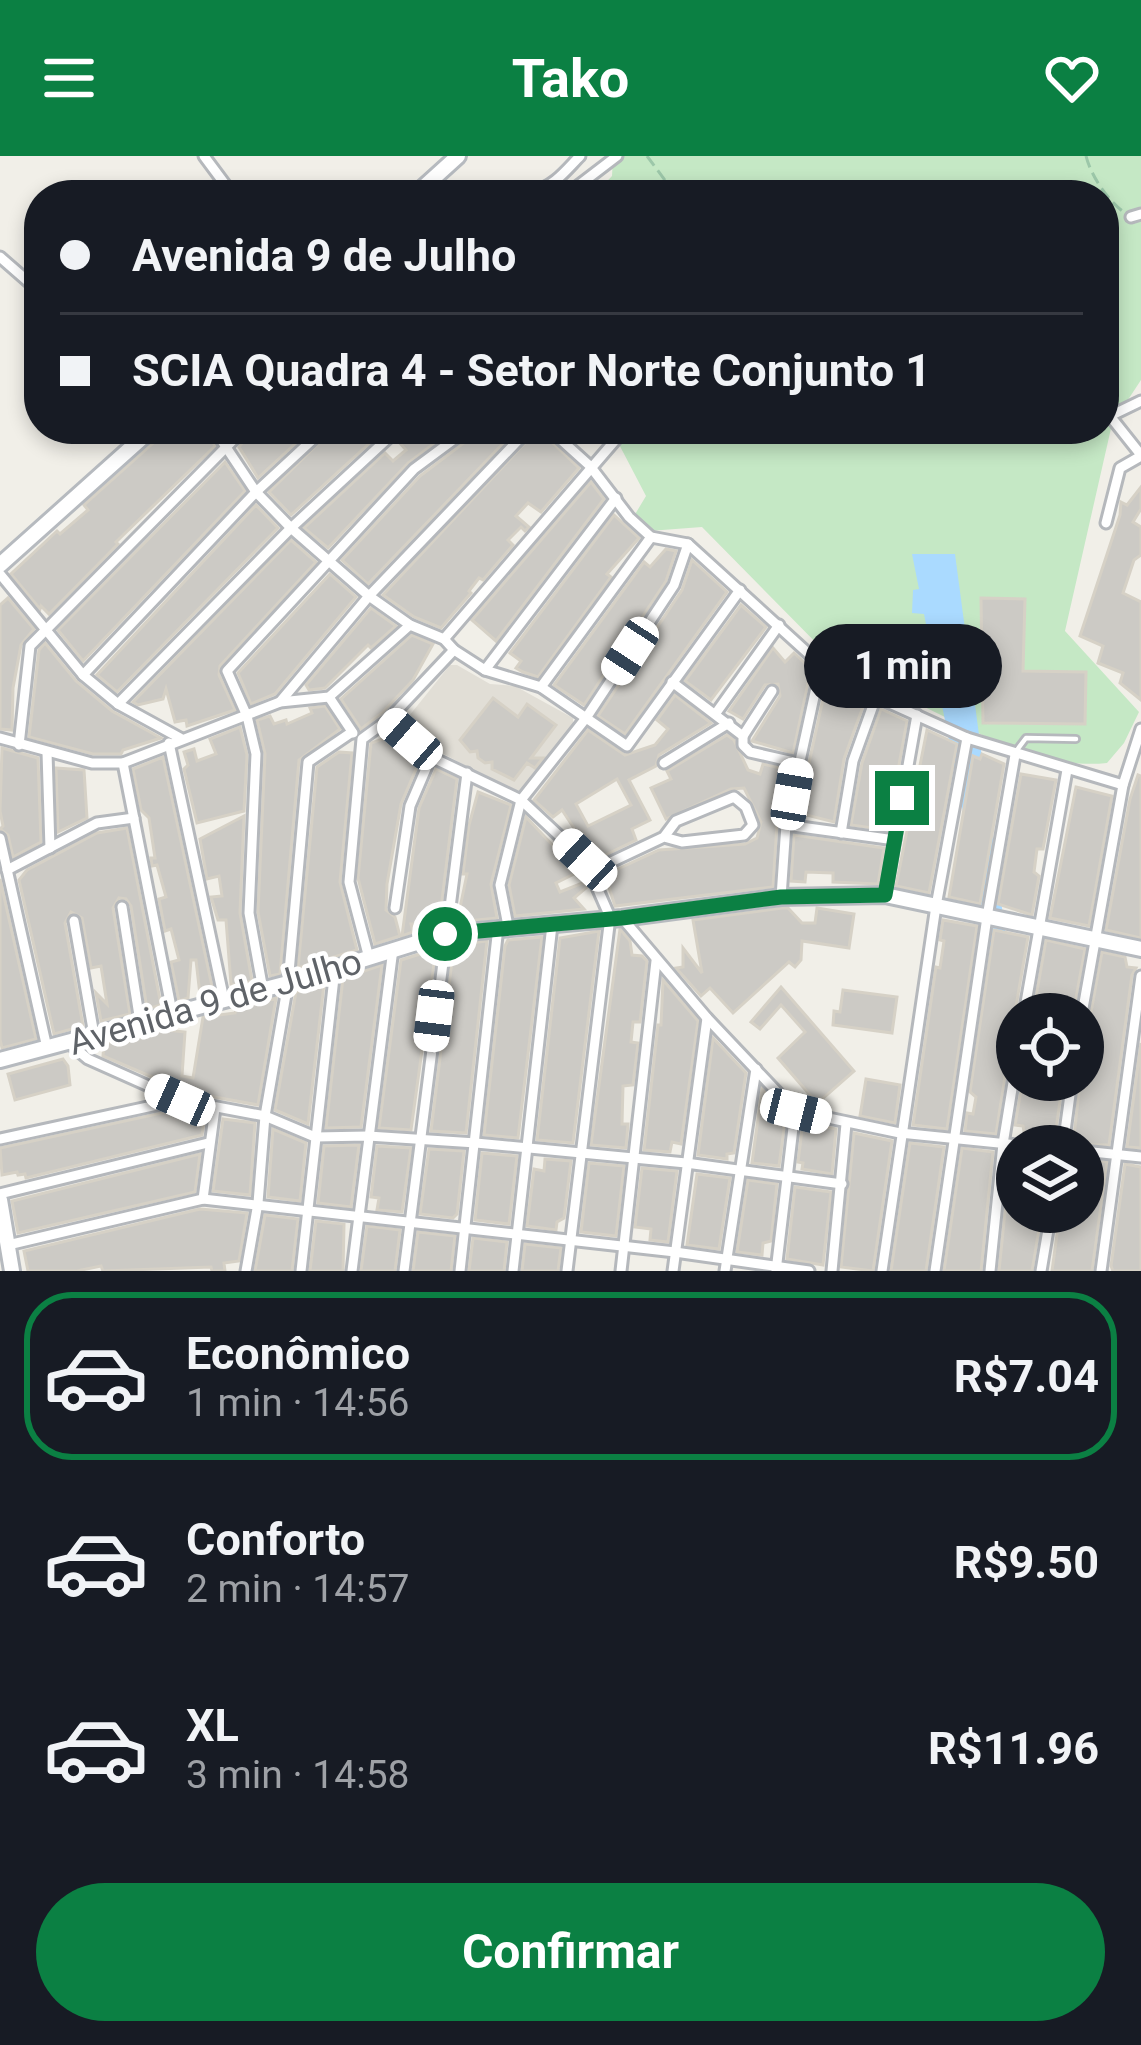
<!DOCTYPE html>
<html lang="pt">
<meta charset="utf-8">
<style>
body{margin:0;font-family:Roboto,sans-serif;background:#242831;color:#f1f3f6;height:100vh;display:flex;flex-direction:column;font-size:45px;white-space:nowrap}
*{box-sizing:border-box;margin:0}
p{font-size:39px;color:#9ea1a6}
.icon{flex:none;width:66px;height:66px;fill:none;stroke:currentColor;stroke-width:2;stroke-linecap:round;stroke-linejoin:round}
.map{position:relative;height:1115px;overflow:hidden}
.details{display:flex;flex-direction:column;background:#171b24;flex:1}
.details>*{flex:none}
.hud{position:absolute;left:24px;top:24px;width:1095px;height:264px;border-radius:48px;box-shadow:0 6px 18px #0003;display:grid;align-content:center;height:264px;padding:0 36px;background:#171b24}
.buttons{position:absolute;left:996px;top:837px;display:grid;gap:24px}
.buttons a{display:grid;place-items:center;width:108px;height:108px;border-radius:50%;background:#171b24;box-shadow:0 6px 18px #0003;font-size:60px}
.end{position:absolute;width:54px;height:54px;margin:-27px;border:15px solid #0b8043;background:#fff;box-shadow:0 0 0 6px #fff}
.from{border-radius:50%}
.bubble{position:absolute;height:84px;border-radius:42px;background:#171b24;box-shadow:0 6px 18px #0003;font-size:39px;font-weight:700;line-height:84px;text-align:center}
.car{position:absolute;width:36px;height:72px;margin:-36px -18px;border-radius:15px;box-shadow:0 0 9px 3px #0007;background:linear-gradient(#fff 24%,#345 0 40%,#fff 0 76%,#345 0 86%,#fff 0)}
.hud b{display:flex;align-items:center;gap:42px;height:114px;font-size:45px}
.hud b+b{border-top:3px solid #363941}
.hud i{width:30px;height:30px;background:#f1f3f6}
ul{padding:21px 0 0;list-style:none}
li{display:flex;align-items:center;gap:36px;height:168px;margin:0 24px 18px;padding:0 12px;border:6px solid transparent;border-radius:48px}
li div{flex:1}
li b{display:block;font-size:45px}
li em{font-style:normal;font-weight:700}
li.active{border-color:#0b8043}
li>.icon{width:108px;height:108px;stroke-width:1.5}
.cta{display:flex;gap:24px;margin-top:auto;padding:24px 36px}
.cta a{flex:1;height:138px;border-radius:72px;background:#0b8043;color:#fff;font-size:48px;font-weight:700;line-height:138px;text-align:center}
header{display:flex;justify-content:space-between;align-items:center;height:156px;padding:0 36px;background:#0b8043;color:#fff;font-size:54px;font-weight:700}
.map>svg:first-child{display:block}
.education{fill:#e1ded6}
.green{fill:#c5e8c5}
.water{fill:#aadaff}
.building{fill:#cccac5;stroke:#d6d1c6;stroke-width:3;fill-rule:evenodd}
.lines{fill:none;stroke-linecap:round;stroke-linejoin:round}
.lane-casing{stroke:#b5b8bc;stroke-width:10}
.street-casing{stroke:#b5b8bc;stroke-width:15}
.secondary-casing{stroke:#b6babf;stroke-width:20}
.path{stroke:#9cc7a9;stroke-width:3;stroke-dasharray:12 6;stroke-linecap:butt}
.lane{stroke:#fff;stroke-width:4.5}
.street{stroke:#fff;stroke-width:9}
.secondary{stroke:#fff;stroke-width:14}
.route{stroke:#0b8043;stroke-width:15}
.labels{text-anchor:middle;stroke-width:9;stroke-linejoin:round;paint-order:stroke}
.street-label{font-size:36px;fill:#5f6368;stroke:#fff}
</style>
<header><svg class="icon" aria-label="menu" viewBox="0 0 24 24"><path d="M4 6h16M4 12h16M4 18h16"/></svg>Tako<svg class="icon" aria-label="heart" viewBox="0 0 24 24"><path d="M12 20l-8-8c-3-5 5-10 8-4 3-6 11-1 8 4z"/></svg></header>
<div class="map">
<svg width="1141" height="1115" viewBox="0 0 1141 1115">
<rect width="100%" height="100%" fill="#f1efe8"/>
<!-- education -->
<polygon class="education" points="450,509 457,509 490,528 515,530 573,562 573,570 524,634 515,635 428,590 405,571 405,565"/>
<!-- green -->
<path class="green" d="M613 0H1141V224L1112 268 1065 475 1139 556 1124 587 1107 607C1035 615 960 566 897 538L902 525 844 496 835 506 702 371 649 375 634 360 646 340 611 273H1104V39H594L612 20Z"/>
<!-- water -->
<polygon class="water" points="912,398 955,398 1017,865 1017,924 1025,924 1034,990 1029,990 924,458 912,457 913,434 919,433"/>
<!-- building -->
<g class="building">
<polygon points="169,273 205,273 215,290 116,386 118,388 49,458 41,450 40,453 11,418 57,375 60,378 88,354 84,349"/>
<polygon points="253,273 311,273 258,322 239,291"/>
<polygon points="333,273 385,273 291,359 269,336"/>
<polygon points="407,273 453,273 408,307 328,392 304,372 385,297 393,305 406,294 398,285"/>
<polygon points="477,273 517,273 368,428 342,404 420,320 473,280"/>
<polygon points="538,273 579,312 541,356 528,347 516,360 529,371 525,375 521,371 508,384 513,389 483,424 479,422 469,435 471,437 441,472 414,461 383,439"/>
<polygon points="225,306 245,335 83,505 58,474"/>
<polygon points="591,326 604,343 496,485 472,464"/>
<polygon points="1141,331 1141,353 1133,366 1141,371 1141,399 1134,404 1123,437 1141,446 1141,544 1120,527 1123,517 1098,507 1103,490 1080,480 1120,359 1121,346 1127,349"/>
<polygon points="256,349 278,372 117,536 97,519"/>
<polygon points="614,359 639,382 607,418 611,421 538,521 523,516 516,512 521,505 510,497"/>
<polygon points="291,384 316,406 220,510 219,519 235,554 187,570 186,564 175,566 166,533 163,543 138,549 133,546"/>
<polygon points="666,393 676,395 666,425 584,549 554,529 644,406 650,411"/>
<polygon points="692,404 727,436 625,578 598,560 682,434"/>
<polygon points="330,418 356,441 275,538 251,548 238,517"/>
<polygon points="8,442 34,473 21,489 13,532 12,574 0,573 0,449"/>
<polygon points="981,442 1025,443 1023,515 1086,516 1085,568 983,567"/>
<polygon points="741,449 766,471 711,544 685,525"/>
<polygon points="371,452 396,470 371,492 368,489 325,532 309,534 306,529"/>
<polygon points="412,479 433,488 413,524 382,557 361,573 341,543"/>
<polygon points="45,487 76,525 112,555 161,582 123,594 121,598 93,598 29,581 39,494"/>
<polygon points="773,492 785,506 794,497 811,513 793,597 752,585 780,540 778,528 765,529 743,563 729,555"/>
<polygon points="925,502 969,526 958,546 914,523"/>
<polygon points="830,527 865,545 844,603 834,666 798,657 825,534"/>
<path d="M675 539 711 567 659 599 656 610 629 624 650 664 632 673 636 684 595 704 562 654 553 661 534 644 588 574 625 599 655 589 668 573 657 564ZM617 623 631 649 588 670 576 648Z"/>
<polygon points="493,542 518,561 527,548 556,569 531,602 543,602 535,612 527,607 514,624 492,613 492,606 485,607 478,602 477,595 470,596 460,584"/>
<polygon points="325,550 340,573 299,604 280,818 270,820 258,756 265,598 257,564 270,560 274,568 286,564 287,568 312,557 310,552"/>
<polygon points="881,553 907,565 887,674 851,669 862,607"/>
<polygon points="240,571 247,599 244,655 197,667 184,613 188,609 184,596 194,593 197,605 216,598 210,583"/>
<polygon points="927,574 957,588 929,737 896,730"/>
<polygon points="727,579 734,584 748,614 760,618 763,608 789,614 777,668 773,731 615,750 605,719 659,694 745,688 757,682 761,666 744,632 731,633 666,663 651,632 671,623 667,615"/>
<polygon points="388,581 395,582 420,604 401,648 387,728 386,754 395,761 400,780 375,788 358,722 371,587"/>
<polygon points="2,592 38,602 41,686 13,701 8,679 0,673 3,670 0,655"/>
<polygon points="339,596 352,597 340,726 357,794 298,812 317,611"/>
<polygon points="982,598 1004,608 980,748 949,741 973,600 980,603"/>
<polygon points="163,601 213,835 200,839 196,804 191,804 188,842 179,845 171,806 179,804 171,773 165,775 159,743 166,741 157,709 152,710 151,702 155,702 149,662 141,654 133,613"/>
<polygon points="56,612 84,614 87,662 58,676"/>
<polygon points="436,613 457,623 439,768 411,768 413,776 402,780 419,652"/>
<polygon points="1021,618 1056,624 1043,693 1037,693 1034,716 1039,720 1032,759 998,748"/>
<polygon points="1138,619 1141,620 1141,782 1106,774 1130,643"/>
<polygon points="1076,631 1112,640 1089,770 1050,762"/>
<polygon points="478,636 511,649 491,728 497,762 457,766 467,718 463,718 469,669"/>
<polygon points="244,660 240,757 252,825 236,829 231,828 226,764 218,764 211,741 222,740 219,720 207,723 200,683"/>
<polygon points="526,661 578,716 556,727 560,736 585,726 587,731 574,742 584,753 515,760 509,729"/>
<polygon points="127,672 161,849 147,853 131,750 126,743 119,742 113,752 130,858 101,865 96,837 107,848 101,810 91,812 82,762 71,756 65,767 83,870 54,878 19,724 27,714 97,677"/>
<polygon points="794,679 884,692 878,728 833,726 833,717 806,716 805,726 791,725"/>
<polygon points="0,723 36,883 2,892 0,883"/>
<polygon points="782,752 788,752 802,767 815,767 817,752 854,758 849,792 802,785 801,804 795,811 789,806 733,857 710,832 701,840 676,812 683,811 683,792 702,817 693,764"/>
<polygon points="943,764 977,770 947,973 913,969 936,811 940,812 944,785 940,784"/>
<polygon points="620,773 630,785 632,799 642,800 647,805 640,866 633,866 631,886 638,887 633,929 623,930 622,968 628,968 626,992 591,989"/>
<polygon points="994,774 1028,781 1015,856 1015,893 1008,901 996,978 965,975 967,957 973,958 976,941 970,936"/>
<polygon points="599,775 573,987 537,984 560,782"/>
<polygon points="542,781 518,982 484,979 505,790 508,784"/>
<polygon points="1046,784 1085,793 1073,858 1033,858"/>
<polygon points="487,785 466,977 431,975 454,789"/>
<polygon points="436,793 411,974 379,972 401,804"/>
<polygon points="1102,796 1125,801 1127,811 1136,812 1132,819 1109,989 1073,989 1083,900"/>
<polygon points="382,809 361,971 326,972 343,822"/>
<polygon points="663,824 698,865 681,988 672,986 670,996 644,994 658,869 661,869"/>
<polygon points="324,828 308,968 275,954 296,836"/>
<polygon points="781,831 854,915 820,945 816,946 778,902 805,876 781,849 760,873 751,866"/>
<polygon points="843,834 897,841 892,877 833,869 834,855 840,856"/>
<polygon points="276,842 258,949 187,936 103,900 104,888 158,873 185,876 182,920 193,922 203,861 235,857 236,853"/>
<polygon points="713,882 746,917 734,997 727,998 727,1003 698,999"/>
<polygon points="1141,887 1141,992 1127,991"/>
<polygon points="63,903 68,910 70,929 15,944 8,918"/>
<polygon points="866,923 900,929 895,967 860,960"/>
<polygon points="1039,924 1063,924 1054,987 1025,981 1023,970 1015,969 1022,929 1038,931"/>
<polygon points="762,933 786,958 779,1010 752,1007"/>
<polygon points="180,953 205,958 202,979 26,1022 25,1018 18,1019 17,1016 2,1019 0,992"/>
<polygon points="223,963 255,967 250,1039 213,1035"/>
<polygon points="803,966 836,973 832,1018 802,1013 803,1007 798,1006"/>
<polygon points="273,973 306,987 300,1045 268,1041"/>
<polygon points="854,977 892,985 873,1115 841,1111"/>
<polygon points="910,987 944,991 926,1115 891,1115"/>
<polygon points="359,989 351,1051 318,1047 324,990"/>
<polygon points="377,990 411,992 402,1056 377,1054 379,1042 371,1041"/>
<polygon points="962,992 993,996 981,1115 944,1115"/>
<polygon points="429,993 464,995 457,1058 453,1062 420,1058"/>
<polygon points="482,997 517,1000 509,1068 475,1064"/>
<polygon points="1011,997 1017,998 1017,1056 1042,1056 1032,1115 999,1115"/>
<polygon points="200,998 195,1036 18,1077 12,1045"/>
<polygon points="545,1003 571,1005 564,1062 557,1066 556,1074 527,1070 534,1013 544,1015"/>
<polygon points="1083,1004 1107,1006 1092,1115 1052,1115 1060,1056 1083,1056"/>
<polygon points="589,1007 624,1010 616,1080 581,1076"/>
<polygon points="1125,1008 1141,1011 1141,1115 1113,1115 1111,1110"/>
<polygon points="642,1012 677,1015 668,1086 650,1084 651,1073 635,1071"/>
<polygon points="697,1018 730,1022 719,1093 687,1089"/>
<polygon points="748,1024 777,1028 771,1085 763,1087 762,1099 737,1096"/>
<polygon points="795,1031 831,1036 823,1109 787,1103"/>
<polygon points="200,1053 247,1057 239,1105 224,1107 225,1115 212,1115 211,1111 103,1115 101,1110 77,1115 28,1115 24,1095"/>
<polygon points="265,1059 298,1063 292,1115 255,1115"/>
<polygon points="316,1065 344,1068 343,1115 310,1115"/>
<polygon points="367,1070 400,1074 395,1115 361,1115"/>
<polygon points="418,1076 455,1080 451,1115 413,1115"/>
<polygon points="473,1082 507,1086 504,1115 469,1115"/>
<polygon points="525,1088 561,1092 558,1115 522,1115"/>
</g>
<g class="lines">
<!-- lane casing -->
<g class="lane-casing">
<g id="lane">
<polyline points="858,488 875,497"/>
<polyline points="862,533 875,497 901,511"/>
<polyline points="1017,594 1026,582 1076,583"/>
</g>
</g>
<!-- street casing -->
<g class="street-casing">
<g id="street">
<polyline points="204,0 233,39"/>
<path d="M486 39C502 31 517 39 534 35 554 31 567 13 580 0"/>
<polyline points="566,39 617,0"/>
<polyline points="1131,61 1141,58"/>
<polyline points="0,101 39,135"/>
<polyline points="1141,245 1110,260 1141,299"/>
<polyline points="214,273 256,336 291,372 369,440 410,469 444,483 454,494 485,514 541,531 627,590 740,434"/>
<polyline points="549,273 590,310 629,361 651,381 688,388 821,509 876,541 967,582 1123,629"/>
<polyline points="1106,367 1120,312 1141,300"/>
<polyline points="0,418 83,519 118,548 180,582"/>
<polyline points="444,483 618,281 609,273"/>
<polyline points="485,514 616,342"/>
<polyline points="83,519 256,336 324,273"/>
<polyline points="672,526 743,580 743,589 750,596 798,607"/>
<polyline points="541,531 651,381"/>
<polyline points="329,541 353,577"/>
<polyline points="280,546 369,440 529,273"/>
<polyline points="118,548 291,372 398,273"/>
<polyline points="716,557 779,469"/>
<polyline points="388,564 431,601 521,644 585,704 610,761 567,1115"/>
<polyline points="743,580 772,535"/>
<polyline points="0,582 92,607 123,607 280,546 329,541 410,469"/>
<polyline points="169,587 224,844"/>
<polyline points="19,589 30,490 244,273"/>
<polyline points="47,596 50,692"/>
<polyline points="123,607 172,856"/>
<polyline points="664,607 729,567"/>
<polyline points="786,669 895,684"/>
<polyline points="841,677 853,605 876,541"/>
<polyline points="0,682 47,892"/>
<polyline points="7,714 97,667 134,662"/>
<polyline points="592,715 664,681 682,686 744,679 753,669 746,651 734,641 676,665 664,681"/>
<polyline points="885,739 917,559"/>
<polyline points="781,741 786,669 821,509"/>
<polyline points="122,751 140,866"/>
<polyline points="395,752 410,650 431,601"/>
<polyline points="623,763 707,862 795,955"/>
<polyline points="74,765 94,879"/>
<polyline points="508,770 500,729 521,644 586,562 674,429 688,388"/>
<polyline points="369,802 349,726 362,583 388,564 454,494"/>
<polyline points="263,834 249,757 256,598 247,560 227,515 414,313 468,273"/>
<polyline points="1024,858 1067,614"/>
<polyline points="1082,858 1123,629 1141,573"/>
<polyline points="69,887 88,903 180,944 265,960 315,981 368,980 476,987 686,1007 842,1028"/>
<polyline points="795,955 900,977 1027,990"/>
<polyline points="0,983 180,944"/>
<polyline points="1063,990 1072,924"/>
<polyline points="1083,995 1141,1001"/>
<polyline points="0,1038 208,987"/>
<polyline points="203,1043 215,952"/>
<polyline points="8,1089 203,1043 675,1096 809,1115"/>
<polyline points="246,1115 258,1047 265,960 288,827 308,606 352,576"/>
<polyline points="301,1115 335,813"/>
<polyline points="352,1115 393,793"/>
<polyline points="404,1115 467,617"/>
<polyline points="460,1115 498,771"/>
<polyline points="513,1115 552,769"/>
<polyline points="621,1115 656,805"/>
<polyline points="673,1115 707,862"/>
<polyline points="725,1115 756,913"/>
<polyline points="776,1115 795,955"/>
<polyline points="832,1115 846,968"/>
<polyline points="882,1115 936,750 967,582"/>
<polyline points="935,1115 987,761 1015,599"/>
<polyline points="990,1115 1003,988 1017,902"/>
<polyline points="1041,1115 1051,1056"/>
<polyline points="1101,1115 1141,820"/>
</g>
</g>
<!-- secondary casing -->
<g class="secondary-casing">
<g id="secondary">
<polyline points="415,39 458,0"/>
<polyline points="0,409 152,273"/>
<polyline points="0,904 288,827 445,778 622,762 781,741 885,739 1141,793"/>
<polyline points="0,1044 12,1115"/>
</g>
</g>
<!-- path -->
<g class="path">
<polyline points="647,0 676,39"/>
<path d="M1086 0C1091 20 1108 45 1125 57"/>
</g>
<!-- lane -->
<use href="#lane" class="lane"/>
<!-- street -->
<use href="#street" class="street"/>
<!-- secondary -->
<use href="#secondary" class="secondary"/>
</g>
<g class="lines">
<!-- route -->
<polyline class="route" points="445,778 622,762 781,741 885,739 902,642"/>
</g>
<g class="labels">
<!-- street labels -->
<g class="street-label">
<text transform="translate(215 845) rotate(-16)" y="13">Avenida 9 de Julho</text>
</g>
</g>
</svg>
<div class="buttons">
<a><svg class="icon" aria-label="locate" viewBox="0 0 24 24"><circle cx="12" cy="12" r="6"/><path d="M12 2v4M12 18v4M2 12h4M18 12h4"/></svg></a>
<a><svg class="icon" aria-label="layers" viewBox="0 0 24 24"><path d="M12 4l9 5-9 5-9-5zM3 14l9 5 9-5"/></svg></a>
</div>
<i class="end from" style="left:445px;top:778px"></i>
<i class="end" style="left:902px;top:642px"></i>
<div class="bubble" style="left:804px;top:468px;width:198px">1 min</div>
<i class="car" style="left:630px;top:495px;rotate:213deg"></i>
<i class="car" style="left:410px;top:583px;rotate:311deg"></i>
<i class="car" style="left:792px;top:638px;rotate:10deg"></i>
<i class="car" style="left:585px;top:704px;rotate:313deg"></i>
<i class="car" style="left:434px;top:860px;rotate:187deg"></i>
<i class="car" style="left:180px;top:944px;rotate:294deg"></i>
<i class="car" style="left:796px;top:955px;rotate:104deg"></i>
<div class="hud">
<b><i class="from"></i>Avenida 9 de Julho</b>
<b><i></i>SCIA Quadra 4 - Setor Norte Conjunto 1</b>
</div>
</div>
<section class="details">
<ul>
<li class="active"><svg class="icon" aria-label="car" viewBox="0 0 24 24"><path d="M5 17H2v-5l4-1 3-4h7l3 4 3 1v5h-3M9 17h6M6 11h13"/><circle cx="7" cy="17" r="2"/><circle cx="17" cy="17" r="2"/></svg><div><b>Econômico</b><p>1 min · 14:56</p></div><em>R$7.04</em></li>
<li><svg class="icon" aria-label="car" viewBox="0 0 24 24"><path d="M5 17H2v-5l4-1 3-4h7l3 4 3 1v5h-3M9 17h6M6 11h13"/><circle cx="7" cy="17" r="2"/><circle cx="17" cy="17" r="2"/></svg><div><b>Conforto</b><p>2 min · 14:57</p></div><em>R$9.50</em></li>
<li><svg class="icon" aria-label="car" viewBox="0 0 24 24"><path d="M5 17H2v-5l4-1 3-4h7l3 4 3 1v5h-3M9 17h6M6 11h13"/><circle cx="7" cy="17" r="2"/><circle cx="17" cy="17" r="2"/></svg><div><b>XL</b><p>3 min · 14:58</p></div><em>R$11.96</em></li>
</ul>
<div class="cta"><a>Confirmar</a></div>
</section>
